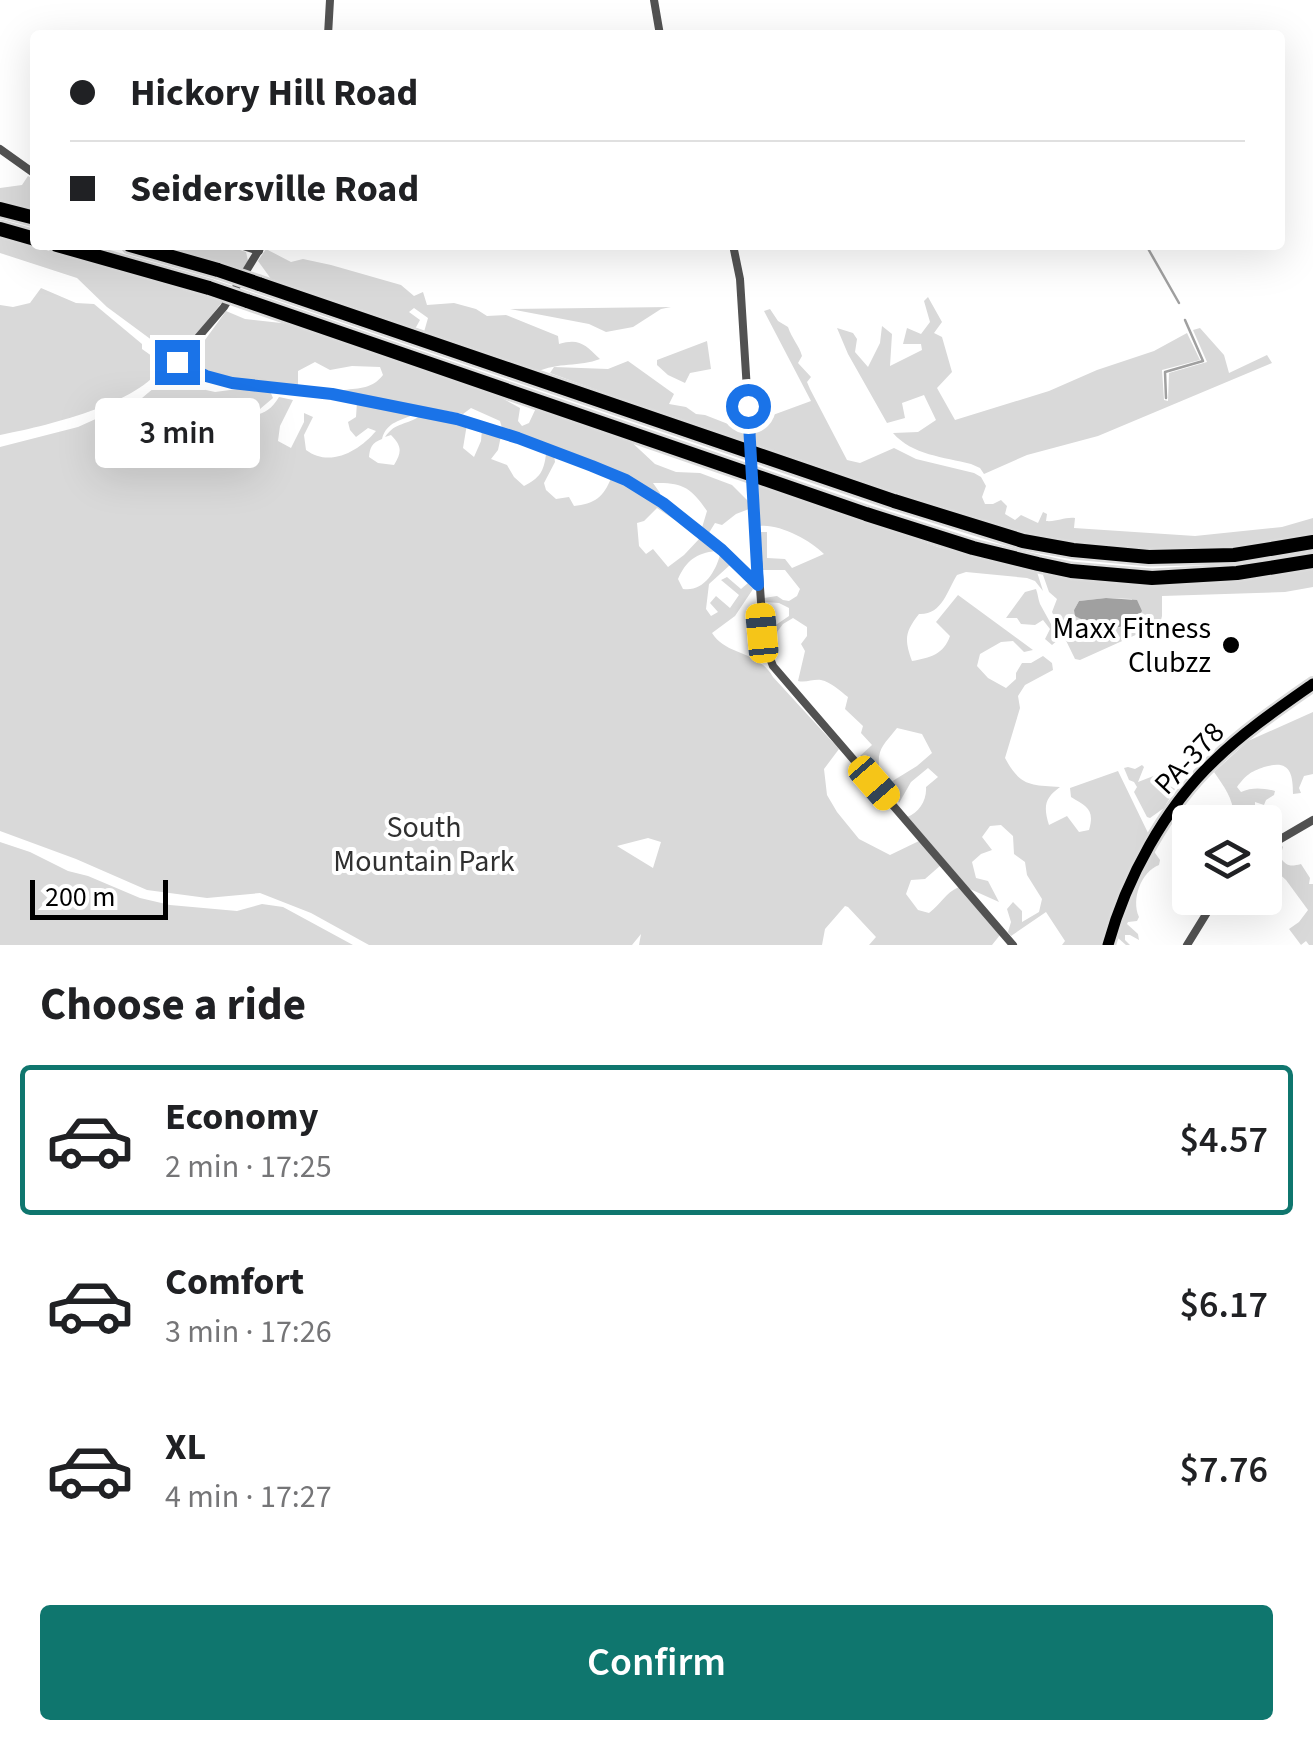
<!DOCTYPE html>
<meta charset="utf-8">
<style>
body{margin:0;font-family:"Source Sans 3",sans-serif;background:#f6f6f6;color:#202124;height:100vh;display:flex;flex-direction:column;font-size:38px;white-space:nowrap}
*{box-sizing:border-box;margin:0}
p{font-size:32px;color:#757577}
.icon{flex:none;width:55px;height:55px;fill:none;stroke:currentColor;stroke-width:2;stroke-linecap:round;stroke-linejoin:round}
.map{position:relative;height:945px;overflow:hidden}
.drawer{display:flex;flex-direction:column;background:#fff;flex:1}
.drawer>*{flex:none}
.guide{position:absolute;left:30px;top:30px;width:1255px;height:220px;border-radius:10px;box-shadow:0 10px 40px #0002;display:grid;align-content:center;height:220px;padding:0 40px;background:#fff}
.fabs{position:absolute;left:1172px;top:805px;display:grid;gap:20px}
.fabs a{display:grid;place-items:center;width:110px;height:110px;border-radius:10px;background:#fff;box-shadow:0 10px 40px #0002;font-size:50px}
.scale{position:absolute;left:30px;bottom:25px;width:138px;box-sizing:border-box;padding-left:10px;border:5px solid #000;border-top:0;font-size:28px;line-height:35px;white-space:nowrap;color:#000;-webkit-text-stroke:8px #fff;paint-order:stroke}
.end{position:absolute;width:45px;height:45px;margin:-22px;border:12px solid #1a73e8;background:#fff;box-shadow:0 0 0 5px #fff}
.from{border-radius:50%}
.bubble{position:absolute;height:70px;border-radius:10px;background:#fff;box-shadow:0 10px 40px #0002;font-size:32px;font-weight:600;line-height:70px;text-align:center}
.car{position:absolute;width:30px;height:60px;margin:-30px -15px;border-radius:12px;box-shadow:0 0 8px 2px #0007;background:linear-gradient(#f5c518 24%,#345 0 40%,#f5c518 0 76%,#345 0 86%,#f5c518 0)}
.guide b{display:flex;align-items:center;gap:35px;height:95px;font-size:38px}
.guide b+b{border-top:2px solid #e0e0e0}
.guide i{width:25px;height:25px;background:#202124}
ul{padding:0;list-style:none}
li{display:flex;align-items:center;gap:30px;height:150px;margin:0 20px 15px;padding:0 20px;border:5px solid transparent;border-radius:10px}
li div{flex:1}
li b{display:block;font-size:38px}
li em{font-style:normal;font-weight:600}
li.selected{border-color:#0f766e}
li>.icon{width:90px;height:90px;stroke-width:1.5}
h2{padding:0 40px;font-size:45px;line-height:120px}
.action{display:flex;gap:20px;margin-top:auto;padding:20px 40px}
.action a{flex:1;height:115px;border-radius:10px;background:#0f766e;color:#fff;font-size:40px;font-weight:600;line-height:115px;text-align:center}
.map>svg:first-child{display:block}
.green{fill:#d9d9d9;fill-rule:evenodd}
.water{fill:#a0a0a0}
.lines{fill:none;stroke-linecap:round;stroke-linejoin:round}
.stream{stroke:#a0a0a0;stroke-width:2.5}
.major-casing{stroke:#dbdbdb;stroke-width:16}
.highway-casing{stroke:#dbdbdb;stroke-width:19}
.minor{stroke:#525252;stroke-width:8}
.major{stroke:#000;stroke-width:11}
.highway{stroke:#000;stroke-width:14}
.highway-bridge-casing{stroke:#dbdbdb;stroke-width:19;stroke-linecap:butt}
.minor-bridge{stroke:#525252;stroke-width:8}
.highway-bridge{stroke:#000;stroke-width:14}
.route{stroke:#1a73e8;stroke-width:12}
.poi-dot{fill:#000;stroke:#fff;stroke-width:4}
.labels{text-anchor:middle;stroke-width:8;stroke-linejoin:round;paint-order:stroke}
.poi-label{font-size:30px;fill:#000;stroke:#fff;text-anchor:end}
.street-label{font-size:30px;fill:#000;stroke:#fff}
.park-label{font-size:30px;fill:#303030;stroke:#fff}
</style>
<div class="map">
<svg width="1313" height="945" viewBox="0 0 1313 945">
<rect width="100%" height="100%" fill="#fff"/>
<!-- green -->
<g class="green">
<polygon points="28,176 35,180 35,211 0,201 0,188 22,185"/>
<polygon points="0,237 224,300 189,343 178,352 168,352 107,307 77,278 0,253"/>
<polygon points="150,245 225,245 246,252 248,261 241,272"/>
<path d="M266 249 291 262 303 259 331 265 401 285 414 296 423 292 427 305 454 303 476 309 487 316 506 315 558 336 559 344C580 338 585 345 600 359 580 367 557 362 537 372L424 332 428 318 414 308 409 312 420 320 415 329 274 283 258 261Z"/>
<path d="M41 288 76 303 94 304 142 344V349L163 364C143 404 41 427 0 435V305L13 307 30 303Z"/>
<path d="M928 297 942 322 934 333 942 337 952 372 937 388 955 420 1049 391 1097 370 1154 351 1187 333 1200 360 1162 370 1164 400 1168 401 1169 373 1207 362 1193 330 1200 328 1224 355 1229 373 1267 355 1272 363 1098 436 1027 455 984 474 980 468 971 464C944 457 912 455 893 433L918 432 936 420 924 395 902 403 905 418 887 423 848 354 837 328 853 333 857 339 855 352 868 367 880 343 882 326 892 334 890 366 922 350 921 344H903L907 328 921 334 930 322 924 301Z"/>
<polygon points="671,307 661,309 633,327 606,332 589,324 510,309"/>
<path d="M770 309 778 321 788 327C792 339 799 345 802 356L798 363 811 377 807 382 810 389 847 460 860 463 894 448 916 459 974 473 981 477 986 486 982 497 985 504H993L1001 500 1007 506 1005 514 1015 520 1021 515 1038 523 1043 512 1047 514 1046 521C1057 522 1064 517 1075 518L1074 528 1195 536 1282 527 1313 518V537C1226 552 1142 556 1055 541 989 530 927 505 865 483 829 471 792 459 756 446L754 422 811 401 764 311Z"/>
<path d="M226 311 245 319 299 325 481 387 520 408 518 421 522 426 529 423 536 408 625 436 655 464 676 472 700 473 732 485 749 502V509L736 514 722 525 715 523 707 536 701 531 707 511C691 487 682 482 653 483L660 493V498L613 471 502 428 500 421 471 408 463 414 344 393V390C360 388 372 389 383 375L380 367 352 366 330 370 315 362 298 371V386C263 381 226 386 196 365L194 355Z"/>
<polygon points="707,341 711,369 690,373 685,383 668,375 657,365 657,360"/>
<polygon points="628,361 674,394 669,404 686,407 696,414 705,415 746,431 747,444 550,373 554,367 608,369"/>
<path d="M173 372 197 380V388L215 392 245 388 270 391 273 398 260 409 214 412 207 416 210 424 224 432 240 428 244 417C261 415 270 412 279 397L293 400 280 426 278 441 291 448 304 422V413L313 417 304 435 306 450C330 468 359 451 376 431L368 428 356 437 350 430 348 422 356 417 357 402 415 414C401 421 387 421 382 439 372 443 370 447 369 457L378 463 394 465C402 452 402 446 391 435L385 437C396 421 407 426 421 415L467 424 463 448 474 457 481 441 482 429 501 436 498 450 491 459 507 465 514 477 524 486C540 478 544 471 546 454L554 455 555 462 544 483 546 490 556 499 569 497 574 506C594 504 604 497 611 478L644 495 678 517 675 520 657 508 644 521 637 523 639 546 646 554 653 549 668 567 684 555 700 538 716 551C696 553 686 561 678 579L683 589C703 592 715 573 720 555L730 565 709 584 706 609 711 616 718 612 710 603 716 596 730 608 739 595 721 580 727 577 741 589 748 583 753 589 735 616 712 633C726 656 758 650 773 677L839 749 824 769 827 795 837 812 859 839 890 855 919 841 941 865 925 879 911 880 906 894 918 910 929 913C941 904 945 893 959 887L1000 935 992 945H869L876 937 848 907 845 906 825 929 822 945H639L641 934 632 945H369L311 913 260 893 207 898 147 890 76 859 0 831V447L78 427 142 398ZM648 838 661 842 653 868 617 846Z"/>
<path d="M758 483 938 547 1037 572 1043 591 1035 581 1027 578 966 572 957 575C947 591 942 615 919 614 905 632 904 639 912 661 930 658 944 654 950 636L936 622 958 595 1033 650 1024 652 1013 641 1001 642 980 654 977 666 988 678 1006 688 1016 679V673L1022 663H1031L1043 656 1052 663 1053 670 1025 685 1018 696 1020 708 1005 758C1020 786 1030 785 1060 787 1045 798 1043 806 1049 825L1067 816 1079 832 1089 830C1095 809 1087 807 1071 797L1070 788 1118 771 1149 835 1113 909 1104 945H1062L1065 941 1046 912 1011 936 1008 932 1011 922 1007 909 1013 902 1022 911V922L1039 912 1042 899 1027 875 1025 862 1014 854 1013 836 1001 825 990 826 982 837 992 850 981 854 972 862 976 878 988 881 999 902 970 889 907 817C919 813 927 800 926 787L938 777 928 768 911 782 899 803 891 782 917 766 932 753 922 734 897 728C882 747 876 749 880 774L875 776 860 756 872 745 861 733 863 726 845 709 848 697C840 691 831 682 821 680 813 679 806 683 798 681L805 651 801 644 807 636V627L793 618 783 624 774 636 767 631 789 616V608L779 603 765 602 764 598 777 596 783 600 789 601 797 596 800 589 785 570H761L760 532H767V558L785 559 792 568 824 554C810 540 780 524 760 526Z"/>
<path d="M1313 569V587L1285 592 1162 596V616L1160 624 1080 660 1075 659 1052 612 1057 599 1049 592 1043 575 1049 573 1100 581 1194 583ZM1106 598 1132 599 1135 621 1118 628 1092 630 1074 610 1079 601Z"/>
<path d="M1036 589C1038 594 1038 599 1040 604 1046 615 1053 627 1059 639L1052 645 1045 639 1050 629 1043 620 1035 625 1021 624 1017 618H1006L1025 592Z"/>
<path d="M1313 712V774L1304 776 1299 788 1301 793 1293 794C1293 770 1288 760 1264 767 1250 772 1246 775 1237 787L1241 792C1252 787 1263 788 1275 791L1274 795 1266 800 1264 805 1255 802V816L1249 819V822H1233C1236 802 1225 788 1214 772L1248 741Z"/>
<polygon points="1142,765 1144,767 1138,782 1156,775 1162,781 1175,789 1164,808 1150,818 1147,817 1134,792 1137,787 1134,782 1129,780 1124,768 1128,767 1135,769"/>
<polygon points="0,842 30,852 68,871 88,876 140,898 170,905 237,911 262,904 283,907 353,945 0,945"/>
<path d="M1280 843 1283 847 1280 857C1286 866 1290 867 1301 864L1310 878 1309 884H1313V945H1309L1306 941 1301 945 1289 929 1299 922 1308 910 1286 880 1265 861V853H1272Z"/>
<path d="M1153 850 1160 860 1159 865C1141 872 1131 899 1139 917L1137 921 1128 922 1127 924 1138 934 1139 940 1130 935H1125V940L1130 945H1126L1118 938 1115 945H1113L1133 890Z"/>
</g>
<!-- water -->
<path class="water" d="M1106 598 1137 600 1142 611C1130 630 1100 634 1081 624V619L1075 616 1074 610 1079 601Z"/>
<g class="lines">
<!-- stream -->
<g class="stream">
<polyline points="1146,245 1179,303"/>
<polyline points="1166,398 1165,372 1203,361 1185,320"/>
</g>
<!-- major casing -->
<g class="major-casing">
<path id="major" d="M1108 945C1126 879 1165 807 1215 760 1245 731 1279 708 1313 684"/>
</g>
<!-- highway casing -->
<g class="highway-casing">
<g id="highway">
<polyline points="0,209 35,218"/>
<polyline points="0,229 35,239"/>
<polyline points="57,245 209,288"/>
<polyline points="130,245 218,270"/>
<polyline points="259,284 894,501 1023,541 1073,550 1149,557 1234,555 1313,542"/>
<polyline points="247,301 866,514 973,548 1038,564 1071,571 1152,578 1237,573 1313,561"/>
</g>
</g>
<!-- minor -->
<g class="minor">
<polyline points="654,0 660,35"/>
<polyline points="328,35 330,0"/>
<polyline points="0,149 35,174"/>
<polyline points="240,245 259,251"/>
<polyline points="262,245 224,307 177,362 205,375 233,383 332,394 457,419 518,438 593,466 626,480 663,503 721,550 758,585"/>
<polyline points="733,245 740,279 750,438"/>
<polyline points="754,505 764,643 773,666 1013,945"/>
<polyline points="1265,848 1313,820"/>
<polyline points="1187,945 1216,898"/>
</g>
<!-- major -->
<use href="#major" class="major"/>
<!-- highway -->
<use href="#highway" class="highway"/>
<!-- highway-bridge casing -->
<g class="highway-bridge-casing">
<g id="highway-bridge">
<polyline points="218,270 259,284"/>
<polyline points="209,288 247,301"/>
</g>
</g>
<!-- minor-bridge -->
<polyline class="minor-bridge" points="750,438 754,505"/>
<!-- highway-bridge -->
<use href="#highway-bridge" class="highway-bridge"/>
</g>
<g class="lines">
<!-- route -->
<polyline class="route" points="177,362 206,376 232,383 332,394 457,419 518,438 592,466 626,480 663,503 722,550 758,585 748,406"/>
</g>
<!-- markers -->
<circle class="poi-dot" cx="1231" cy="645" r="10"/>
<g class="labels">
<!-- poi labels -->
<g class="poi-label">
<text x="1211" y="638">Maxx Fitness<tspan x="1211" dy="34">Clubzz</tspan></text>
</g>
<!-- street labels -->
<g class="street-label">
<text transform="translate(1189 758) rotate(-47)" y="10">PA-378</text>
</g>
<!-- park labels -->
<g class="park-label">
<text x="424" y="837">South<tspan x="424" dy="34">Mountain Park</tspan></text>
</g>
</g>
</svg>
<div class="fabs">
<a><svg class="icon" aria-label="layers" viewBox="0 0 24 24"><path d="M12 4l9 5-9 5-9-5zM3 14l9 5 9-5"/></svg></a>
</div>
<div class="scale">200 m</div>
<i class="end from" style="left:748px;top:406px"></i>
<i class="end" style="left:177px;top:362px"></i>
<div class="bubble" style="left:95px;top:398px;width:165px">3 min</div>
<i class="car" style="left:762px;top:633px;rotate:355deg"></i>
<i class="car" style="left:874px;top:783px;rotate:139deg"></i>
<div class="guide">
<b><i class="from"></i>Hickory Hill Road</b>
<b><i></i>Seidersville Road</b>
</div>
</div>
<section class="drawer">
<h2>Choose a ride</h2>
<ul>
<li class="selected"><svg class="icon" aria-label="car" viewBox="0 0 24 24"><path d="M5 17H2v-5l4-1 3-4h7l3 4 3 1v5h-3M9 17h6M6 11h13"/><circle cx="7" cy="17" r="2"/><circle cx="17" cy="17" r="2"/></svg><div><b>Economy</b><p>2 min · 17:25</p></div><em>$4.57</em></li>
<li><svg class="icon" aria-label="car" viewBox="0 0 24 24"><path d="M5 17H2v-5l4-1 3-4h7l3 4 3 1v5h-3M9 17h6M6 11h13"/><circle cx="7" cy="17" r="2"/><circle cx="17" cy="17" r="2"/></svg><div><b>Comfort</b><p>3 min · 17:26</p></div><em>$6.17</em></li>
<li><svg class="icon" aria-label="car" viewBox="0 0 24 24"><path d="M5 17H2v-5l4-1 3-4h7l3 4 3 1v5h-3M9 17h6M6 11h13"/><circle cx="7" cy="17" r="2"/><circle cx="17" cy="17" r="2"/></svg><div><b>XL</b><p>4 min · 17:27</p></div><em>$7.76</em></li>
</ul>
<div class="action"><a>Confirm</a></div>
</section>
